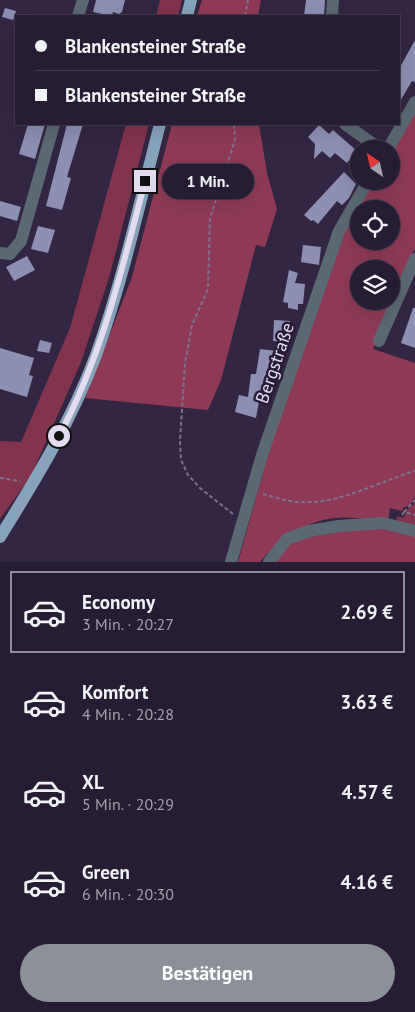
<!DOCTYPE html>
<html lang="de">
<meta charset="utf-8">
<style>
body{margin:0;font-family:"PT Sans",sans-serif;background:#32293f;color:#f1f3f6;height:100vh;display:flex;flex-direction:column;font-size:19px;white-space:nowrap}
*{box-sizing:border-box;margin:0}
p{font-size:16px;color:#a4a1ac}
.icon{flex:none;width:28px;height:28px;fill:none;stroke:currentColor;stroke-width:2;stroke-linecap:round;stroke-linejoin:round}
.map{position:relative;height:562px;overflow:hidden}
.sheet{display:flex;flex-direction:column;background:#261c33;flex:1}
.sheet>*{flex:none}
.top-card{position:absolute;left:15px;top:15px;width:385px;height:110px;border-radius:0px;box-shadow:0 5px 20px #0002,0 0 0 1px #423a4e;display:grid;align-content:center;height:110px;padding:0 20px;background:#261c33}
.needle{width:32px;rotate:326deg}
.buttons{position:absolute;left:350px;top:140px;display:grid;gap:10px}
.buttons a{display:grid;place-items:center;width:50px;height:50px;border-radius:50%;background:#261c33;box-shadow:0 5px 20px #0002,0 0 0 1px #423a4e;font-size:25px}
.end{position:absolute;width:22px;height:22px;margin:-11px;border:6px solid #e3dcf0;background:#111;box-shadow:0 0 0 2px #111}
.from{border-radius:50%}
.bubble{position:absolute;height:35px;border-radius:18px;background:#261c33;box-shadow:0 5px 20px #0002,0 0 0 1px #423a4e;font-size:16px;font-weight:600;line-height:35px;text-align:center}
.top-card b{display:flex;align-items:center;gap:18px;height:48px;font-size:19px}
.top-card b+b{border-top:1px solid #423a4e}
.top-card i{width:12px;height:12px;background:#f1f3f6}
ul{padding:9px 0 0;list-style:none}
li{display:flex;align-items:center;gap:15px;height:82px;margin:0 10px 8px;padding:0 10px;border:2px solid transparent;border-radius:0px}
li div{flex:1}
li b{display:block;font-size:19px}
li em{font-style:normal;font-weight:600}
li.active{border-color:#8c9099}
li>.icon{width:45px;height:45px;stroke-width:1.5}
.button{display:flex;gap:10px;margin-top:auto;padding:10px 20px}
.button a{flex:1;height:58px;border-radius:30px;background:#8c9099;color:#fff;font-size:20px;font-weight:600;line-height:58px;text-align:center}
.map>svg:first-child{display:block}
.green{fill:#82334d}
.forest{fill:#8e3a56;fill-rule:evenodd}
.building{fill:#8d8fb4}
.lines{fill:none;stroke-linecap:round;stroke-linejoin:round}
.path{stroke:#7d728c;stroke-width:2;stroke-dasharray:4 2.5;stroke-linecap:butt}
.minor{stroke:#5b6974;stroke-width:12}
.major{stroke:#86a3ba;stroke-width:12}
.route{stroke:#e3dcf0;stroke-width:6}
.labels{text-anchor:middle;stroke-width:5;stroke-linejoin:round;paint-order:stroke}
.street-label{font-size:18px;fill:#e3dcf0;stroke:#291c3a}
</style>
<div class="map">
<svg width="415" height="562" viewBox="0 0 415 562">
<rect width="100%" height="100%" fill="#332644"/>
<!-- green -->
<g class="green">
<polygon points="160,0 182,0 178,16 156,16"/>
<polygon points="126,124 149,124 109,278 81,362 31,476 0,519 0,441 21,442 70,328"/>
<polygon points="415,503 415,528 396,523 397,516 404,518 406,511"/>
</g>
<!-- forest -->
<g class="forest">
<polygon points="202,0 261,0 258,16 197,16"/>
<path d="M415 108V248L391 301V269H359V301H391L373 349 415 363V497L411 504 403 508 402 511 390 508 388 521C371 520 350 516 333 518 304 522 278 541 260 562H238L268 455 344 229 372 181H391V149ZM359 209H391V241H359Z"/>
<polygon points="172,124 259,124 267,173 277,209 265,247 256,245 221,380 208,410 85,398 132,277"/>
<polygon points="370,526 415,535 415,562 275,562 293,540"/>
</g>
<!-- building -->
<g class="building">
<polygon points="96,0 125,0 122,12 119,14 113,12 112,16 93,12"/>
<polygon points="306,0 325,0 324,16 304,16"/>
<polygon points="5,8 16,11 13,20 2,17"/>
<polygon points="415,40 415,82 412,81 399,103 399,69"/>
<polygon points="28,124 45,124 35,159 19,154"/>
<polygon points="67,124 83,124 67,177 71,178 62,210 46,206"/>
<polygon points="319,125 329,134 333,130 357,151 347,163 335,153 330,158 322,151 314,159 315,144 308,137"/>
<polygon points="344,172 356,184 349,198 342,205 337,201 318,224 313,220 311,221 304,215"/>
<polygon points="0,201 21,207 17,221 0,216"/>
<polygon points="38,226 55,230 48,253 31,249"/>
<polygon points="303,245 321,247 319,265 301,262"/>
<polygon points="27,256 35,270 14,281 6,267"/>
<polygon points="289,270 298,273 295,283 305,284 303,304 298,304 298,310 288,308 288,303 283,302"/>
<polygon points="413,308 415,308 415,348 401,343"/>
<polygon points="274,320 290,321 289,342 273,341"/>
<polygon points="40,340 52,343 49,353 37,351"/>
<polygon points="0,348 34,358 29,375 33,376 27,397 0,389"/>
<polygon points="260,349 277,351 272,387 262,385 256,418 235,412 239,395 248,397 251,374 256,374"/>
</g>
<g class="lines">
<!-- path -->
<g class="path">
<polyline points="245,16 248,0"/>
<polyline points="0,478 20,481"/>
<path d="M263 494C274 497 286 501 298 502 339 505 377 482 415 471"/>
<polyline points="404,512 415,500"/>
<polyline points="233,514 200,488 188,475 181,460 180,441 185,363 192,325 208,289 210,218 235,140 234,124"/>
<polyline points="402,515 404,512 415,515"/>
</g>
<!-- minor -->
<g class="minor">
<polyline points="78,16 83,0"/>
<polyline points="332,16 333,0"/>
<polyline points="345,124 380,149"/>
<polyline points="388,149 415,102"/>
<polyline points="0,253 10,254 21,241 54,124"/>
<polyline points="379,341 415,259"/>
<polyline points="231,562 262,455 339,231 368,181"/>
<polyline points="269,562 287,539 309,531 339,526 383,523 415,531"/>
</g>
<!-- major -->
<g class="major">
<polyline points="187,16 191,0"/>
<path d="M0 537C36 479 72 420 96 355 123 280 140 201 160 124"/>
</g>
</g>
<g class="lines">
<!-- route -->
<path class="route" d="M59 436C102 356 122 269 145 181"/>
</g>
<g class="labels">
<!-- street labels -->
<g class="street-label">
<text transform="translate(275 363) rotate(-71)" y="6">Bergstraße</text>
</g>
</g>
</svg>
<div class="buttons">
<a><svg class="needle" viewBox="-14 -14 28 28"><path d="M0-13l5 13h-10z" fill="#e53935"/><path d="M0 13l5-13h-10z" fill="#a4a1ac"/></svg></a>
<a><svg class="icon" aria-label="locate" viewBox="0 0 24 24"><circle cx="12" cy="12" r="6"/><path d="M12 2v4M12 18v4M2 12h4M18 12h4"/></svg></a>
<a><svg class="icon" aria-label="layers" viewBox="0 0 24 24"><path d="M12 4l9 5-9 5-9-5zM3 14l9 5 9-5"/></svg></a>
</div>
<i class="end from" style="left:59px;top:436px"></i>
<i class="end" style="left:145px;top:181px"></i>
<div class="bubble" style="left:162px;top:164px;width:92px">1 Min.</div>
<div class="top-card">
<b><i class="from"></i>Blankensteiner Straße</b>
<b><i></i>Blankensteiner Straße</b>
</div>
</div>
<section class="sheet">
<ul>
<li class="active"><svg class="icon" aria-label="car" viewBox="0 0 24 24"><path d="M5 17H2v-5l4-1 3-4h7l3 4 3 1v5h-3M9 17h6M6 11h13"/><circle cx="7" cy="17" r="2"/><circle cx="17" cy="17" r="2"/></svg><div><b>Economy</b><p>3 Min. · 20:27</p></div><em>2.69 €</em></li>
<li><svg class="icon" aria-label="car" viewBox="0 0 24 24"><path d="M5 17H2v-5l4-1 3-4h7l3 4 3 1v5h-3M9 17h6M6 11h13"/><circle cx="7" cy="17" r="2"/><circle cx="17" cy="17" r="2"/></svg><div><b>Komfort</b><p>4 Min. · 20:28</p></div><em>3.63 €</em></li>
<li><svg class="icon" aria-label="car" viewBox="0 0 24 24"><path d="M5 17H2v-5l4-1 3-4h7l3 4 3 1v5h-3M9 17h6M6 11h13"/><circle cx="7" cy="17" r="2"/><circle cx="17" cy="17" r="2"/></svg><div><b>XL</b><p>5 Min. · 20:29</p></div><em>4.57 €</em></li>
<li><svg class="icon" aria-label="car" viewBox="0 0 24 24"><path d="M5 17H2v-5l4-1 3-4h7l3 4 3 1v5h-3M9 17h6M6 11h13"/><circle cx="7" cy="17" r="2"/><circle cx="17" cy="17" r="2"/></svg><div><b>Green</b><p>6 Min. · 20:30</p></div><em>4.16 €</em></li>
</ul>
<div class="button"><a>Bestätigen</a></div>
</section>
